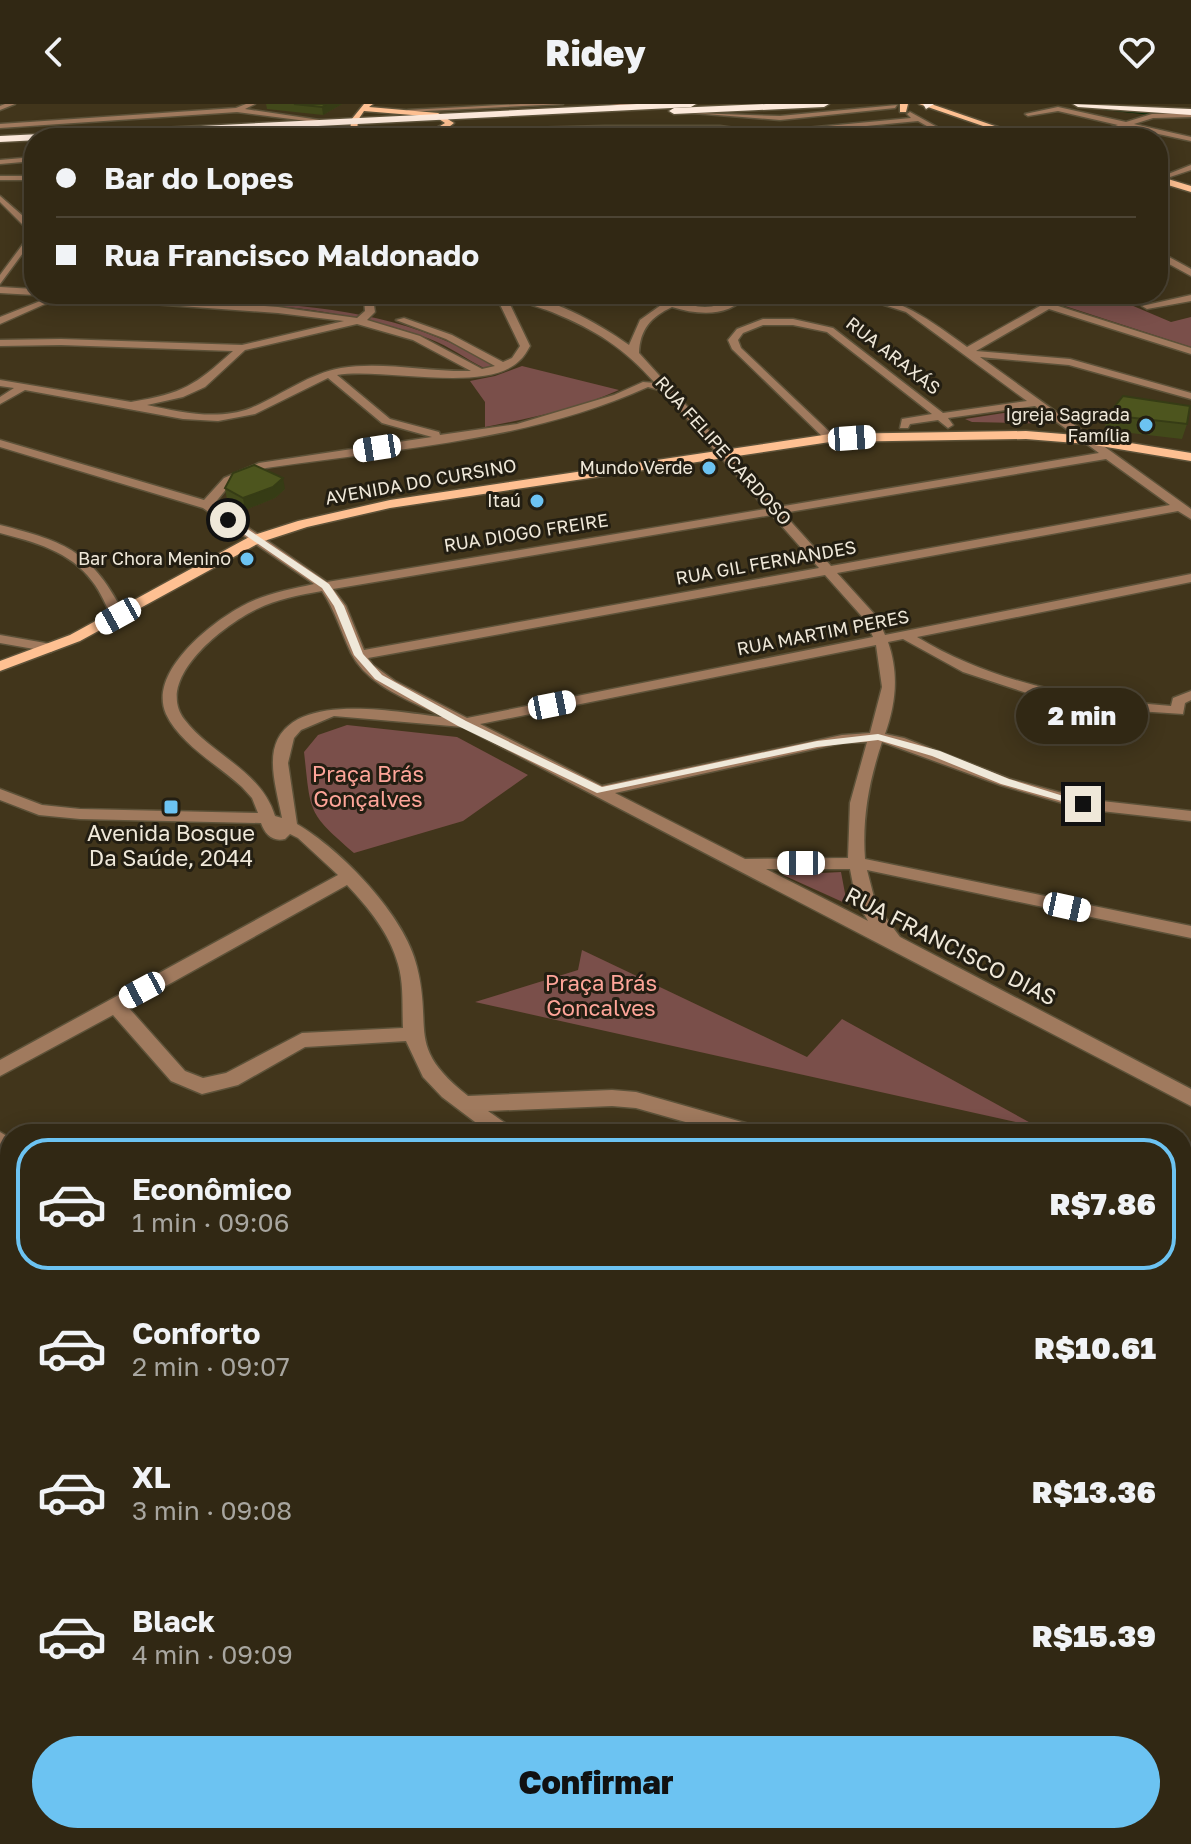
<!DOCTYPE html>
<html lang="pt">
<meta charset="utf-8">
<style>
body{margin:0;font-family:"Golos Text",sans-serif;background:#3d3422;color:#f1f3f6;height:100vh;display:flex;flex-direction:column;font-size:30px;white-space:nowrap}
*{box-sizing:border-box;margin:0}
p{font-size:26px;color:#a8a6a0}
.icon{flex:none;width:44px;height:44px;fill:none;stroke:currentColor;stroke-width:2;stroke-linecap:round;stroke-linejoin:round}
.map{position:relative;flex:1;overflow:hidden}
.sheet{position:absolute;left:0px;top:1020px;width:1192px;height:720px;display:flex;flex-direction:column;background:#312814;border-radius:32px 32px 0 0;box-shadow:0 4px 20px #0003,0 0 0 2px #4c4434}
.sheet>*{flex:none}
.hud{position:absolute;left:24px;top:24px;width:1144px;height:176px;border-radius:32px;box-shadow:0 4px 20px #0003,0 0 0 2px #4c4434;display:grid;align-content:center;height:176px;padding:0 32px;background:#312814}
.end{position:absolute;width:36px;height:36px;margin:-18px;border:10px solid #efe8d9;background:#111;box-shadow:0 0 0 4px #111}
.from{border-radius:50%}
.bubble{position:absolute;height:56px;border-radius:28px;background:#312814;box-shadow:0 4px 20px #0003,0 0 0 2px #4c4434;font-size:26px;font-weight:800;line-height:56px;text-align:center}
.car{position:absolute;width:24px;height:48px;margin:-24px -12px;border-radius:10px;box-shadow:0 0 6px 2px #0007;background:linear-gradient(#fff 24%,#345 0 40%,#fff 0 76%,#345 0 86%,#fff 0)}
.hud b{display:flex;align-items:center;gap:28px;height:76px;font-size:30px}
.hud b+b{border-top:2px solid #4c4434}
.hud i{width:20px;height:20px;background:#f1f3f6}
ul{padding:14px 0 0;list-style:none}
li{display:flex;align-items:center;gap:24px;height:132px;margin:0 16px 12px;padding:0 16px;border:4px solid transparent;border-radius:32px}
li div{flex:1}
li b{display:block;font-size:30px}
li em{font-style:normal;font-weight:800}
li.on{border-color:#6cc3f2}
li>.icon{width:72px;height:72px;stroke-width:1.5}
.cta{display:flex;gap:16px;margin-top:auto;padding:16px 32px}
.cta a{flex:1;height:92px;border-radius:48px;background:#6cc3f2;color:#111;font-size:32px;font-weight:800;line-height:92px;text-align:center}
header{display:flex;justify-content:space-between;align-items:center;height:104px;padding:0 32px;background:#312814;font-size:36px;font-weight:800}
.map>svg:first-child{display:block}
.green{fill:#7a4f4a}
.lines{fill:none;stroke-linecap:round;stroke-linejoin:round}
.stream{stroke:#002704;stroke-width:2}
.minor-casing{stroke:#5d5239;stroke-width:3}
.major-casing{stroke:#5d5239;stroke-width:3}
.highway-casing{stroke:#5d5239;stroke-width:3}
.minor{fill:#a07a5e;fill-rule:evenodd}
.major{fill:#fec092;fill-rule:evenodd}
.highway{fill:#fce9db;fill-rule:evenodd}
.wall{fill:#42491a}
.shaded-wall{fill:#363c15}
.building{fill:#4d551e;stroke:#363c15;stroke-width:2}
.route{fill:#efe8d9}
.poi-dot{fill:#6cc3f2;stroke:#231e12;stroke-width:3}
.labels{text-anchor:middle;stroke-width:6;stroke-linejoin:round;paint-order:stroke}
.far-street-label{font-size:18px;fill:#efe8d9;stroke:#231e12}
.far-poi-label{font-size:18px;fill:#efe8d9;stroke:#231e12;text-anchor:end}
.park-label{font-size:22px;fill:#fea599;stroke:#231e12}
.poi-label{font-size:22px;fill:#efe8d9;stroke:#231e12}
.street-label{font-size:22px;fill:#efe8d9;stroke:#231e12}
</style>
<header><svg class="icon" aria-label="back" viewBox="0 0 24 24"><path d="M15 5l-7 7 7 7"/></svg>Ridey<svg class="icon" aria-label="heart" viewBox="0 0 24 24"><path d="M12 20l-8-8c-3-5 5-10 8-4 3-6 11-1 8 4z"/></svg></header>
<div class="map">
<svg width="1191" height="1740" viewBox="0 0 1191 1740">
<rect width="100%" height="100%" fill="#41351b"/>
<!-- green -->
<g class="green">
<path d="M73 190C128 190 183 193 238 197 329 203 414 212 494 262L484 264C466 255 449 242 430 235 323 194 188 197 73 190Z"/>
<polygon points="1028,190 1105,190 1171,218 1191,213 1191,243"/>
<path d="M522 262 619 286C577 305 531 314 485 323V298L470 277 495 272Z"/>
<polygon points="1029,305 1040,308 1055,320 972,318 965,315"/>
<path d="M347 621 457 633 528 671 463 717 354 749C307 708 311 710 304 648L318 631Z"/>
<polygon points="841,768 847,800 783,771"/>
<polygon points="582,846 807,953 842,915 1038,1023 475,898 578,866"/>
</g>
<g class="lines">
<!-- stream -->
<polyline class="stream" points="1103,5 1153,10"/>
<!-- minor casing -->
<g class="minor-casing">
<g id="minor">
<polygon points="5,0 15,0 0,6 0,2"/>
<polygon points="246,0 255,0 245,5 333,18 330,20 237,8 0,24 0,20 236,4"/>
<polygon points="521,0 563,0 405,8 408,6"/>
<polygon points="610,0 648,0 651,2 648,4"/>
<polygon points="897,1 895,4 780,16 693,9 780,12"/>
<polygon points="1058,3 1126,18 1152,10 1191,9 1191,13 1153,14 1134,20 1191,33 1191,37 1126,23 1091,34 1080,34 1118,21 1058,7 1028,12 1025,10"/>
<polygon points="910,8 957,34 948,34 918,17 773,31 778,34 706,26 424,30 487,25 605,22 720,22 764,28 911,14 907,10"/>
<polygon points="347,32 355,32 356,34 343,34"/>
<polygon points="34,53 34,57 0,60 0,56"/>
<polygon points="1191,61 1191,66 1158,77 1158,74"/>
<rect x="0" y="72" width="34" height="4"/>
<polygon points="0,92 31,119 34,134 0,180 0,171 26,136 24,122 0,98"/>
<polygon points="1158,147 1191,165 1191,172 1158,154"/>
<polygon points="0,183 34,185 34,190 37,190 34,191 0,189"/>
<path d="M50 190H90L278 203 357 214 365 207 364 196 356 190H367L373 195 375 208 367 216 420 232 482 265 495 262 446 235 396 216 404 214 452 231 503 258 512 254 520 242 495 190H505L530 242C527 247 524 253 519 257 486 290 382 263 337 271L390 315 439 328 440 331 517 320 614 291 643 278 655 279C624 244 596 226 552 208 537 202 519 198 505 190 547 190 596 218 629 241L640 216 664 199 654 190C671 190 686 203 705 203 724 203 733 190 748 190 729 214 698 211 672 203 651 213 640 225 639 249L778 403 1099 349 1035 302 948 314 953 321 948 324 938 316 910 320 908 324H900L902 315 932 310 827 228 793 221H763L743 229 738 236 741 244 836 334 826 336 732 245 728 236 737 225 763 215H793L833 224 943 309 1027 297 906 208 850 190C897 190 931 217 967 243L1040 202 1006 190H1020L1191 244V250L1049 205 976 247 1070 255 1191 289V295L1069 261 980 253 1191 405V415L1178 407 837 469 877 513 885 531 1191 470V478L917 533C995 580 1081 595 1171 602L1173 594 1191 587V596L1185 599 1183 610 1107 605 1036 592 963 568 903 535 888 538C899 570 896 599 885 630L904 634 1010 675 1084 695 1191 707V717L1083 705 1000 681 882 638C869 677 862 714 865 755L1191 822V834L867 766 876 801 900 833 1191 985V1002L463 623 334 612 301 626 294 634 288 659 297 720C341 746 405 811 417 863 433 927 405 942 468 992L612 986 636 988 756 1022 763 1024 766 1030H728L636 1004 612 1002 488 1007 512 1024 515 1030H491L442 993 423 973 406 937 305 943 238 981 202 990 171 977 113 911 0 972V956L338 771 298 734 290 730 285 735C272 738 265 730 261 719L80 715 39 711 0 696V685L42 701 80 705 258 709 252 694 242 683C218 661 180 640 166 610 147 567 215 515 248 499 269 489 292 485 314 480L203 404 0 343V336L204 396 224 374 259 359 432 333 382 319 328 274 255 310 218 317 183 315 25 286 0 300V293L14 284 0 282V276L131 298C184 289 194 282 233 247L61 241 0 242V236L61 235 242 241 344 217 278 209 69 194 45 200 0 220V213L53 192ZM357 220 413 236 471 267C428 268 382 257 341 264 308 270 282 291 251 304 218 317 180 308 147 301L183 293 205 283 245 246ZM648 283 663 287 766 405 327 478 214 400 232 378 266 364C393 345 529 337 648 283ZM1106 355 1170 401 831 462 783 409ZM772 411 819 464 364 546 346 502 333 485ZM825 471 866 517 873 533 467 614 395 577 373 561 368 554ZM322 487C335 506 341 528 351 549 368 583 412 597 443 613 399 609 288 584 274 646 270 667 278 692 282 714L275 712C261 666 211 651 184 615 154 574 225 520 257 505 277 495 300 491 322 487ZM876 541 882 583 870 629 842 631 602 682 480 620ZM867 638 850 699 848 754 745 755 615 689 842 639ZM766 765H850L856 796 868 817ZM347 781C368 803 390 830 398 860 404 880 402 903 403 924L302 929 226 969 203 974 185 967 128 903Z"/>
<polygon points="1191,191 1191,197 1147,205 1142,202"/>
<path d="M0 421C67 438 93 448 125 512L123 515H113C106 502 101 488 92 477 70 447 34 438 0 429Z"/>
<polygon points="0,531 51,540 58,544 51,548 0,539"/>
<polygon points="0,1028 10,1034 10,1058 0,1052"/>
<polygon points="1182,1075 1191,1078 1191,1096 1182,1093"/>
<polygon points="1191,1133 1191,1156 1182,1160 1182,1137"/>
<polygon points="1182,1285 1191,1289 1191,1324 1182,1320"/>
<polygon points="10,1436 10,1464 0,1469 0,1441"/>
<polygon points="0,1513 10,1518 10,1558 0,1553"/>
<polygon points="1191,1548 1191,1613 1182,1609 1182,1551"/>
<polygon points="91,1730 121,1730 126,1740 96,1740"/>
<polygon points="394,1730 430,1730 425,1740 389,1740"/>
</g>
</g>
<!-- major casing -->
<g class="major-casing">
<g id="major">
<path d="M364 0H373L369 3 438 9 454 19C430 40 380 38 350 32L351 16ZM364 7 436 13 445 19C422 35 383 33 357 28L358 16Z"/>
<polygon points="900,0 908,0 906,8 900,8"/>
<polygon points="919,0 931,0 1030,34 1018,34"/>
<polygon points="1158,72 1191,82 1191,88 1158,78"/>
<polygon points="1026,327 1088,332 1191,349 1191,357 1088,340 1026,335 830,338 390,404 307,423 261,438 80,537 0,567 0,557 70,531 251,432 298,417 390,396 830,330"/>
</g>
</g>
<!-- highway casing -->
<g class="highway-casing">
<g id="highway">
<polygon points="637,0 696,0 691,3 0,38 0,32"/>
<polygon points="766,0 829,0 824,3 674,10 669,7 674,4"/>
<polygon points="923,0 934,0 926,5"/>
<polygon points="1073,0 1191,5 1191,11 1078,3"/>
</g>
</g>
<!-- minor -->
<use href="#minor" class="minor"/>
<!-- major -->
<use href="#major" class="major"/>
<!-- highway -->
<use href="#highway" class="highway"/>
</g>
<!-- wall -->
<g class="wall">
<polygon points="266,0 342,0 323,11 267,5"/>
<polygon points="1108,311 1187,320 1182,335 1104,326"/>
<polygon points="225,384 285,385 275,394 245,406 227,396"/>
</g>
<!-- shaded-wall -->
<g class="shaded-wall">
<polygon points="327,0 342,0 323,11 322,3"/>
<polygon points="283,374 285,385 275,394 245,406 243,394"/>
</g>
<!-- building -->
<g class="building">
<polygon points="294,0 327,0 322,3"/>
<polygon points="1123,292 1190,302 1187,320 1108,311"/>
<polygon points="254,361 283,374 273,383 243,394 225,384 233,369"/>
</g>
<!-- route -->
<polygon class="route" points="225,414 231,414 329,480 344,502 363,550 382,571 466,617 602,683 817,637 878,630 940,647 1009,675 1089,700 1083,703 1001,680 932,652 878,636 817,643 597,689 458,622 375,575 354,551 334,502 322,484 225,417"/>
<!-- markers -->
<g class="poi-dot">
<circle cx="1146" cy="321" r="8"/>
<circle cx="709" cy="364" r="8"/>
<circle cx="537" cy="397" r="8"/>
<circle cx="247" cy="455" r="8"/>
<rect x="163" y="695" width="16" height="16" rx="4"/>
</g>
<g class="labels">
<!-- far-street labels -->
<g class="far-street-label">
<text transform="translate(893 252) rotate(38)" y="6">RUA ARAXÁS</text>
<text transform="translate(723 347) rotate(48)" y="6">RUA FELIPE CARDOSO</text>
<text transform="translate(421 378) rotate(-10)" y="6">AVENIDA DO CURSINO</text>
<text transform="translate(526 429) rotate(-9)" y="6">RUA DIOGO FREIRE</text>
<text transform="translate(766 459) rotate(-10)" y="6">RUA GIL FERNANDES</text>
<text transform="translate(823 529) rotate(-11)" y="6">RUA MARTIM PERES</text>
</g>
<!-- far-poi labels -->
<g class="far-poi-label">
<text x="1130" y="317">Igreja Sagrada<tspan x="1130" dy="21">Família</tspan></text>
<text x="693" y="370">Mundo Verde</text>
<text x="521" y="403">Itaú</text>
<text x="231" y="461">Bar Chora Menino</text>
</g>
<!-- park labels -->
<g class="park-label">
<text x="368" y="678">Praça Brás<tspan x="368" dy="25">Gonçalves</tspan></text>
<text x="601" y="887">Praça Brás<tspan x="601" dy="25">Goncalves</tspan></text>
</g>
<!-- poi labels -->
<g class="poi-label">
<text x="171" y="737">Avenida Bosque<tspan x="171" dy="25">Da Saúde, 2044</tspan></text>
</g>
<!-- street labels -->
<g class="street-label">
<text transform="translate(951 842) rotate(27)" y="8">RUA FRANCISCO DIAS</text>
</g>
</g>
</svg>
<i class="end from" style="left:228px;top:416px"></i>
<i class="end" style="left:1083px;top:700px"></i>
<div class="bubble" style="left:1016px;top:584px;width:132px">2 min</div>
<i class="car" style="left:852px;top:334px;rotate:86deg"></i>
<i class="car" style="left:377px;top:344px;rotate:261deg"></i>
<i class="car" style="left:118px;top:512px;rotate:241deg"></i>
<i class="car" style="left:552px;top:601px;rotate:79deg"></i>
<i class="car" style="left:801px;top:759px;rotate:270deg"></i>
<i class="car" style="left:1067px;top:803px;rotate:102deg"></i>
<i class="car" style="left:142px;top:886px;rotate:242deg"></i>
<div class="hud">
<b><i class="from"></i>Bar do Lopes</b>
<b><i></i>Rua Francisco Maldonado</b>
</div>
<section class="sheet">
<ul>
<li class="on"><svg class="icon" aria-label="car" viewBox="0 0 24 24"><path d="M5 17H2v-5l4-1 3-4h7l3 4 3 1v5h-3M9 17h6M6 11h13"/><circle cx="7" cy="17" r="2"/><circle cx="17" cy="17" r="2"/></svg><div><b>Econômico</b><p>1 min · 09:06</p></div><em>R$7.86</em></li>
<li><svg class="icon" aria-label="car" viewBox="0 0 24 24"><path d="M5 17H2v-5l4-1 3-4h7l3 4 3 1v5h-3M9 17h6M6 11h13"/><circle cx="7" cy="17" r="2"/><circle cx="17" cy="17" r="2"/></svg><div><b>Conforto</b><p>2 min · 09:07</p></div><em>R$10.61</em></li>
<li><svg class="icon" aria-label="car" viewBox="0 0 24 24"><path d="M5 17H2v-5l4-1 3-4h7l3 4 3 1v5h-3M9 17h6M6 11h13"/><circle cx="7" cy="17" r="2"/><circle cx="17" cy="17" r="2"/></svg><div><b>XL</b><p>3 min · 09:08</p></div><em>R$13.36</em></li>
<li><svg class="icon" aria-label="car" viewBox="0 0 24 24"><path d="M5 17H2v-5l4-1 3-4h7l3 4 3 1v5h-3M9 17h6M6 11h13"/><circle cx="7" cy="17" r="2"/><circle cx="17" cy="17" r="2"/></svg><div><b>Black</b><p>4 min · 09:09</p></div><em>R$15.39</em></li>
</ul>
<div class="cta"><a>Confirmar</a></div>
</section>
</div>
